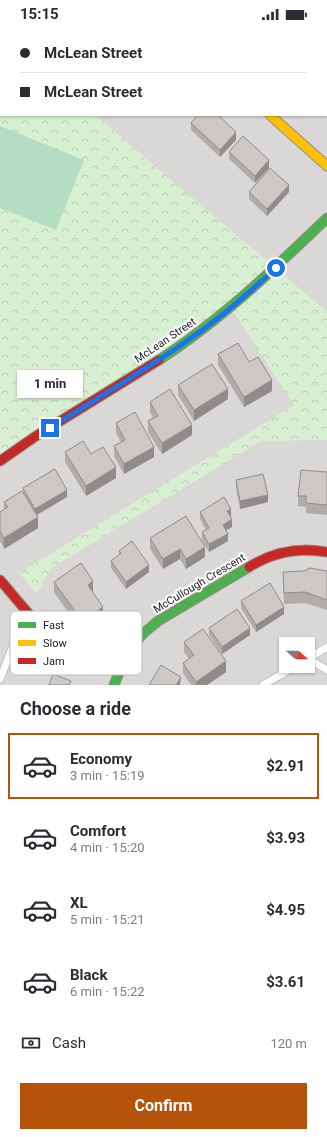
<!DOCTYPE html>
<meta charset="utf-8">
<style>
body{margin:0;font-family:Roboto,sans-serif;background:#f7f7f7;color:#2b2b33;height:100vh;display:flex;flex-direction:column;font-size:15px;white-space:nowrap}
*{box-sizing:border-box;margin:0}
p{font-size:13px;color:#7c7c81}
.icon{flex:none;width:22px;height:22px;fill:none;stroke:currentColor;stroke-width:2;stroke-linecap:round;stroke-linejoin:round}
.map{position:relative;height:657px;overflow:hidden}
.details{display:flex;flex-direction:column;background:#fff;flex:1}
.details>*{flex:none}
.guide{position:absolute;left:0px;top:0px;width:327px;height:88px;box-shadow:0 1px 3px #0004;display:grid;align-content:center;height:88px;padding:0 20px;background:#fff}
.needle{width:26px;rotate:111deg}
.controls{position:absolute;left:279px;top:609px;display:grid;gap:8px}
.controls a{display:grid;place-items:center;width:36px;height:36px;border-radius:0px;background:#fff;box-shadow:0 1px 3px #0004;font-size:20px}
.end{position:absolute;width:18px;height:18px;margin:-9px;border:5px solid #1a73e8;background:#fff;box-shadow:0 0 0 2px #fff}
.from{border-radius:50%}
.bubble{position:absolute;height:28px;border-radius:0px;background:#fff;box-shadow:0 1px 3px #0004;font-size:13px;font-weight:700;line-height:28px;text-align:center}
.guide b{display:flex;align-items:center;gap:14px;height:38px;font-size:15px}
.guide b+b{border-top:1px solid #e1e1e2}
.guide i{width:10px;height:10px;background:#2b2b33}
ul{padding:0;list-style:none}
li{display:flex;align-items:center;gap:12px;height:66px;margin:0 8px 6px;padding:0 12px;border:2px solid transparent;border-radius:0px}
li div{flex:1}
li b{display:block;font-size:15px}
li em{font-style:normal;font-weight:700}
li.current{border-color:#b45309}
li>.icon{width:36px;height:36px;stroke-width:1.5}
h2{padding:0 20px;font-size:18px;line-height:48px}
.pay{display:flex;align-items:center;gap:10px;height:44px;padding:0 20px;font-size:15px}
.pay p{margin-inline-start:auto}
.button{display:flex;gap:8px;margin-top:auto;padding:8px 20px}
.button a{flex:1;height:46px;border-radius:0px;background:#b45309;color:#fff;font-size:16px;font-weight:700;line-height:46px;text-align:center}
.status{display:flex;justify-content:space-between;align-items:center;height:28px;padding:0 20px;background:#fff;direction:ltr}
.status svg{height:11px;fill:currentColor}
.map>svg:first-child{display:block}
.residential{fill:#dad8d7;fill-rule:evenodd}
.park{fill:url(#park-crowns)}
.pitch{fill:#b4dec3}
.lines{fill:none;stroke-linecap:round;stroke-linejoin:round}
.lane-casing{stroke:#c0bfbd;stroke-width:9}
.fast-casing{stroke:#93917f;stroke-width:11}
.slow-casing{stroke:#93917f;stroke-width:11}
.jam-casing{stroke:#93917f;stroke-width:11}
.lane{stroke:#fcfcfb;stroke-width:7}
.fast{stroke:#4caf50;stroke-width:9}
.slow{stroke:#ffc107;stroke-width:9}
.jam{stroke:#c62828;stroke-width:9}
.wall{fill:#afacaa}
.shaded-wall{fill:#8f8c8b}
.building{fill:#ccc8c6;stroke:#8f8c8b}
.route{stroke:#1a73e8;stroke-width:5}
.labels{text-anchor:middle;stroke-width:4;stroke-linejoin:round;paint-order:stroke}
.street-label{font-size:11px;fill:#1c1c1c;stroke:#fff}
.key{fill:#fff;stroke:#bbb;stroke-width:1}
.key-label{font-size:11px;fill:#1c1c1c}
</style>
<div class="status"><b>15:15</b><svg viewBox="0 0 49 12"><path d="M0 12V9h3v3zM5 12V6h3v6zM10 12V3h3v9zM15 12V0h3v12zM26 1h20v11H26zM47 4h2v5h-2z"/></svg></div>
<div class="map">
<svg width="327" height="657" viewBox="0 0 327 657">
<defs>
<pattern id="park-crowns" width="20" height="18" patternUnits="userSpaceOnUse"><rect width="20" height="18" fill="#d8efd2"/><path d="M2 6a3 3 0 1 1 6 0M12 15a3 3 0 1 1 6 0" fill="none" stroke="#b9ccb4"/></pattern>
</defs>
<rect width="100%" height="100%" fill="#ebe8e5"/>
<!-- residential -->
<path class="residential" d="M0 0H327V657H0ZM1 1H326V87H1ZM286 616H308V638H286Z"/>
<!-- park -->
<polygon class="park" points="0,22 1,22 1,87 95,87 327,284 327,412 261,413 50,541 37,566 19,545 294,377 231,280 0,433"/>
<!-- pitch -->
<polygon class="pitch" points="0,98 84,132 56,202 0,180"/>
<g class="lines">
<!-- lane casing -->
<g class="lane-casing">
<g id="lane">
<polyline points="308,631 327,619"/>
<polyline points="309,631 327,642"/>
<polyline points="0,651 26,585"/>
<polyline points="263,657 296,638"/>
</g>
</g>
<!-- fast casing -->
<g class="fast-casing">
<g id="fast">
<path d="M159 332C221 292 274 241 327 190"/>
<path d="M114 657C121 640 129 621 141 608 146 602 153 598 158 593L249 539"/>
</g>
</g>
<!-- slow casing -->
<g class="slow-casing">
<g id="slow">
<polyline points="169,0 170,1"/>
<polyline points="270,87 327,138"/>
</g>
</g>
<!-- jam casing -->
<g class="jam-casing">
<g id="jam">
<polyline points="0,433 36,408 159,332"/>
<path d="M249 539C273 524 299 519 327 524"/>
<path d="M0 552C23 578 45 610 77 626 90 633 106 638 120 643"/>
</g>
</g>
<!-- lane -->
<use href="#lane" class="lane"/>
<!-- fast -->
<use href="#fast" class="fast"/>
<!-- slow -->
<use href="#slow" class="slow"/>
<!-- jam -->
<use href="#jam" class="jam"/>
</g>
<!-- wall -->
<g class="wall">
<polygon points="31,0 47,0 47,1 34,1"/>
<polygon points="58,0 100,0 99,1 60,1"/>
<polygon points="191,95 236,112 220,129 191,102"/>
<polygon points="229,124 269,140 255,155 229,131"/>
<polygon points="249,164 289,164 267,188 249,171"/>
<polygon points="218,326 249,334 272,363 244,379 218,337"/>
<polygon points="178,357 228,371 194,393 178,367"/>
<polygon points="150,374 192,407 162,426 148,404 148,393 153,390 150,384"/>
<polygon points="116,395 154,429 124,446 114,428 114,418 121,414 116,405"/>
<polygon points="65,424 91,426 116,450 86,468 65,434"/>
<polygon points="327,444 327,487 306,485 306,479 298,478 298,468"/>
<polygon points="236,452 268,474 240,481 236,460"/>
<polygon points="23,460 67,469 36,487 38,500 4,521 0,513 0,484 4,481 4,474 23,465"/>
<polygon points="200,484 231,489 230,489 232,499 226,502 228,513 209,524 202,512 202,504 206,502 200,491"/>
<polygon points="150,510 205,529 186,541 180,531 163,541 150,521"/>
<polygon points="119,523 149,544 126,561 111,540 111,533 119,527"/>
<polygon points="327,543 327,582 305,575 284,576 283,544"/>
<polygon points="54,554 93,563 92,564 103,589 82,604 54,564"/>
<polygon points="241,573 284,586 256,604 241,580"/>
<polygon points="209,600 250,607 222,626 209,607"/>
<polygon points="184,614 226,644 207,657 191,657 183,645 183,635 189,631 184,624"/>
</g>
<!-- shaded-wall -->
<g class="shaded-wall">
<polygon points="94,0 100,0 99,1 93,1"/>
<polygon points="327,49 327,60 326,61 326,50"/>
<polygon points="236,104 236,112 220,129 220,122"/>
<polygon points="269,132 269,140 255,155 255,148"/>
<polygon points="289,157 289,164 267,188 267,181"/>
<polygon points="272,352 272,363 244,379 244,369"/>
<polygon points="228,361 228,371 194,393 194,382"/>
<polygon points="192,397 192,407 162,426 162,415"/>
<polygon points="154,419 154,429 124,446 124,436"/>
<polygon points="116,439 116,450 86,468 86,458"/>
<polygon points="67,462 67,469 35,488 35,481"/>
<polygon points="268,467 268,474 240,481 240,473"/>
<polygon points="231,481 231,489 227,491 227,483"/>
<polygon points="38,489 38,500 4,521 4,510"/>
<polygon points="232,491 232,499 223,504 223,497"/>
<polygon points="228,506 228,513 209,524 209,516"/>
<polygon points="205,519 205,529 186,541 186,531"/>
<polygon points="180,521 180,531 163,541 163,531"/>
<polygon points="149,537 149,544 126,561 126,554"/>
<polygon points="93,553 93,563 88,567 88,557"/>
<polygon points="103,579 103,589 82,604 82,593"/>
<polygon points="284,579 284,586 256,604 256,597"/>
<polygon points="250,600 250,607 222,626 222,619"/>
<polygon points="226,633 226,644 207,657 196,657 196,654"/>
<polygon points="181,649 180,657 176,657"/>
</g>
<!-- building -->
<g class="building">
<polygon points="74,0 94,0 93,1 75,1"/>
<polygon points="102,0 112,0 113,1 102,1"/>
<polygon points="259,0 302,0 303,1 258,1"/>
<polygon points="326,20 327,21 327,49 326,50"/>
<polygon points="198,87 218,87 236,104 220,122 191,95"/>
<polygon points="243,108 269,132 255,148 229,124"/>
<polygon points="270,140 289,157 267,181 249,164"/>
<polygon points="238,315 249,334 258,329 272,352 244,369 218,326"/>
<polygon points="212,336 228,361 194,382 178,357"/>
<polygon points="170,361 192,397 162,415 148,393 158,388 150,374"/>
<polygon points="135,384 154,419 124,436 114,418 125,412 116,395"/>
<polygon points="83,413 91,426 103,419 116,439 86,458 65,424"/>
<polygon points="55,441 67,462 35,481 23,460"/>
<polygon points="301,442 327,444 327,477 306,475 306,468 298,468"/>
<polygon points="263,446 268,467 240,473 236,452"/>
<polygon points="22,463 38,489 4,510 0,503 0,484 8,479 4,474"/>
<polygon points="224,469 231,481 227,483 232,491 223,497 228,506 209,516 202,504 209,500 200,484"/>
<polygon points="186,488 205,519 186,531 180,521 163,531 150,510"/>
<polygon points="132,513 149,537 126,554 111,533 121,525 119,523"/>
<polygon points="81,535 93,553 88,557 103,579 82,593 54,554"/>
<polygon points="310,540 327,543 327,572 305,564 284,565 283,544 304,543"/>
<polygon points="270,555 284,579 256,597 241,573"/>
<polygon points="237,581 250,600 222,619 209,600"/>
<polygon points="203,601 226,633 196,654 183,635 194,627 184,614"/>
<polygon points="161,637 181,649 176,657 149,657"/>
<polygon points="53,646 71,653 69,657 49,657"/>
</g>
<g class="lines">
<!-- route -->
<path class="route" d="M50 400C98 370 147 341 194 308 223 288 250 264 276 240"/>
</g>
<g class="labels">
<!-- street labels -->
<g class="street-label">
<text transform="translate(165 312) rotate(-34)" y="4">McLean Street</text>
<text transform="translate(199 555) rotate(-31)" y="4">McCullough Crescent</text>
</g>
</g>
<!-- legend -->
<rect x="10" y="583" width="132" height="64" rx="6" class="key"/>
<rect x="18" y="594" width="18" height="6" fill="#4caf50"/>
<rect x="18" y="612" width="18" height="6" fill="#ffc107"/>
<rect x="18" y="630" width="18" height="6" fill="#c62828"/>
<g class="key-label">
<text x="43" y="601">Fast</text>
<text x="43" y="619">Slow</text>
<text x="43" y="637">Jam</text>
</g>
</svg>
<div class="controls">
<a><svg class="needle" viewBox="-14 -14 28 28"><path d="M0-13l5 13h-10z" fill="#e53935"/><path d="M0 13l5-13h-10z" fill="#7c7c81"/></svg></a>
</div>
<i class="end from" style="left:276px;top:240px"></i>
<i class="end" style="left:50px;top:400px"></i>
<div class="bubble" style="left:17px;top:342px;width:66px">1 min</div>
<div class="guide">
<b><i class="from"></i>McLean Street</b>
<b><i></i>McLean Street</b>
</div>
</div>
<section class="details">
<h2>Choose a ride</h2>
<ul>
<li class="current"><svg class="icon" aria-label="car" viewBox="0 0 24 24"><path d="M5 17H2v-5l4-1 3-4h7l3 4 3 1v5h-3M9 17h6M6 11h13"/><circle cx="7" cy="17" r="2"/><circle cx="17" cy="17" r="2"/></svg><div><b>Economy</b><p>3 min · 15:19</p></div><em>$2.91</em></li>
<li><svg class="icon" aria-label="car" viewBox="0 0 24 24"><path d="M5 17H2v-5l4-1 3-4h7l3 4 3 1v5h-3M9 17h6M6 11h13"/><circle cx="7" cy="17" r="2"/><circle cx="17" cy="17" r="2"/></svg><div><b>Comfort</b><p>4 min · 15:20</p></div><em>$3.93</em></li>
<li><svg class="icon" aria-label="car" viewBox="0 0 24 24"><path d="M5 17H2v-5l4-1 3-4h7l3 4 3 1v5h-3M9 17h6M6 11h13"/><circle cx="7" cy="17" r="2"/><circle cx="17" cy="17" r="2"/></svg><div><b>XL</b><p>5 min · 15:21</p></div><em>$4.95</em></li>
<li><svg class="icon" aria-label="car" viewBox="0 0 24 24"><path d="M5 17H2v-5l4-1 3-4h7l3 4 3 1v5h-3M9 17h6M6 11h13"/><circle cx="7" cy="17" r="2"/><circle cx="17" cy="17" r="2"/></svg><div><b>Black</b><p>6 min · 15:22</p></div><em>$3.61</em></li>
</ul>
<div class="pay"><svg class="icon" aria-label="cash" viewBox="0 0 24 24"><path d="M3 7h18v10H3z"/><circle cx="12" cy="12" r="2"/></svg>Cash<p>120 m</p></div>
<div class="button"><a>Confirm</a></div>
</section>
